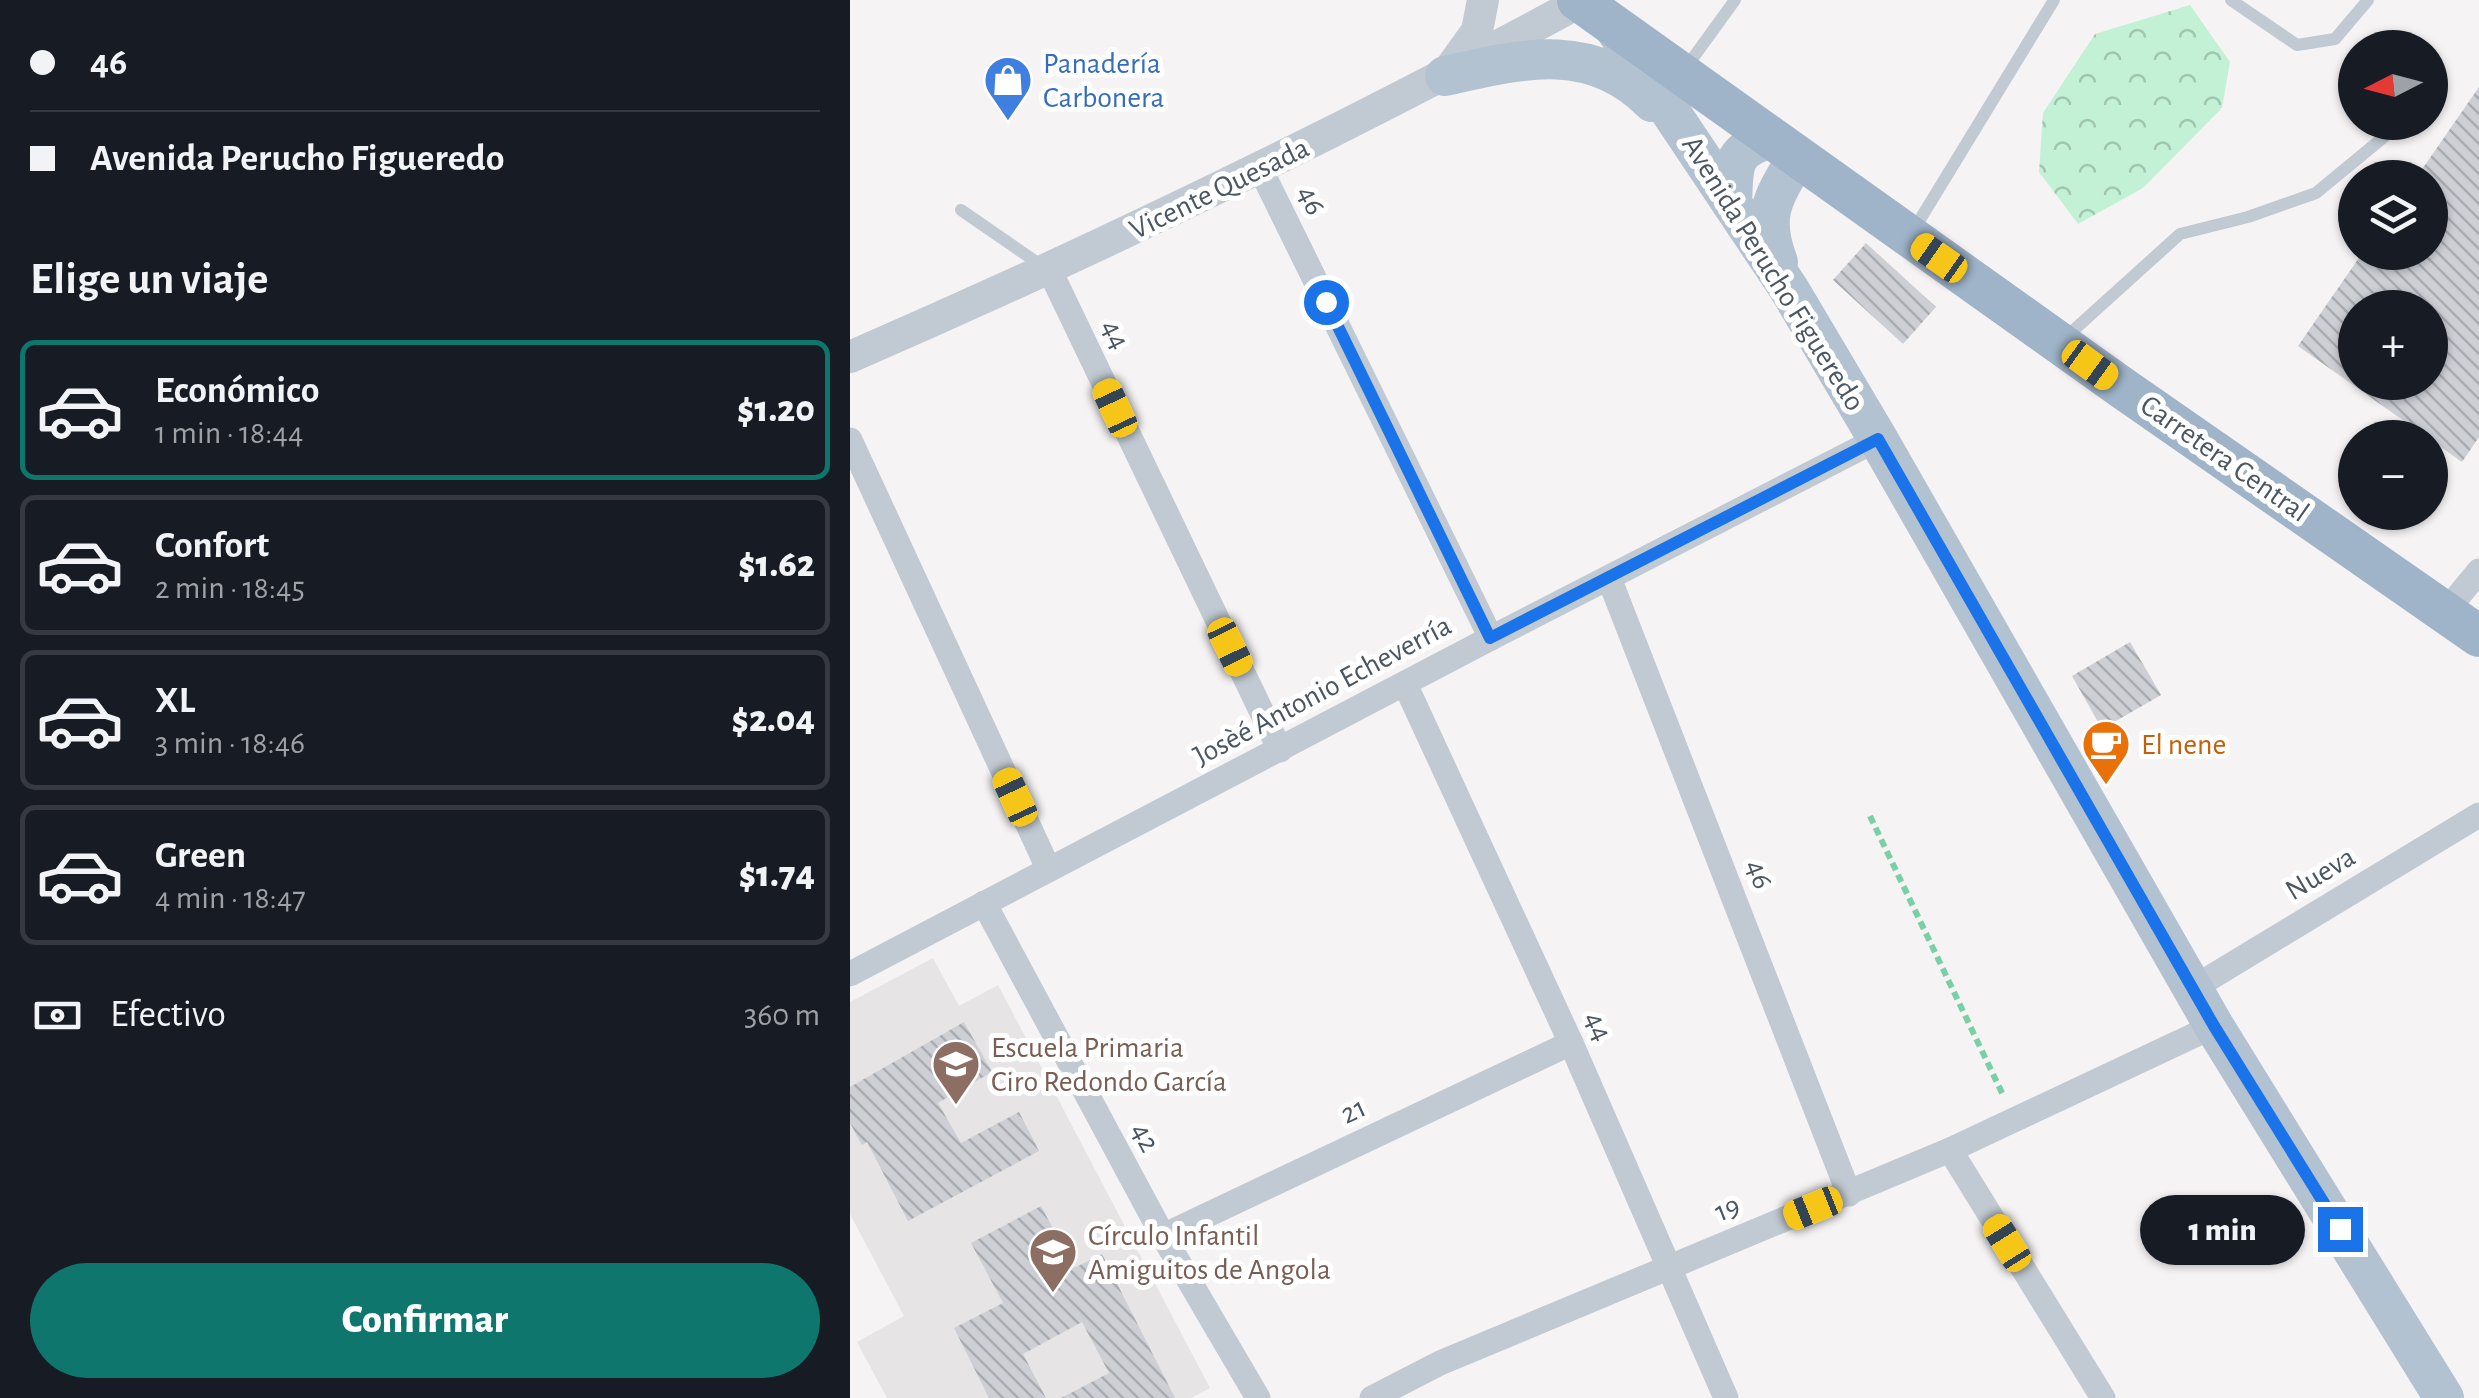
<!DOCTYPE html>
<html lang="es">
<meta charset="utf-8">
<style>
body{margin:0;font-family:"Alegreya Sans",sans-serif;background:#242831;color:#f1f3f6;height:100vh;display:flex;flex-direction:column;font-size:38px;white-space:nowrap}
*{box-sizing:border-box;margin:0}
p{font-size:32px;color:#9ea1a6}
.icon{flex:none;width:55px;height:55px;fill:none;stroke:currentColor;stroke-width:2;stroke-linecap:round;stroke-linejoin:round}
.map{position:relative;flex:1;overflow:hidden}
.panel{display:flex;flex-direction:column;background:#171b24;width:850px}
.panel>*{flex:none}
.top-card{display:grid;align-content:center;height:220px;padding:0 30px;background:#171b24}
.needle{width:65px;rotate:264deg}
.controls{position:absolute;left:1488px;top:30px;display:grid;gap:20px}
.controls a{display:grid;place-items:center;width:110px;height:110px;border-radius:50%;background:#171b24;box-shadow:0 2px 8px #0004;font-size:50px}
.end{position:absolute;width:45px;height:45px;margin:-22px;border:12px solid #1a73e8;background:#fff;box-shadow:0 0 0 5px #fff}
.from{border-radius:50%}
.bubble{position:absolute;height:70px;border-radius:35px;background:#171b24;box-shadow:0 2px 8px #0004;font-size:32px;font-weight:800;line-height:70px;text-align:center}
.car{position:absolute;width:30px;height:60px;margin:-30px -15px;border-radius:12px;box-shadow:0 0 8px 2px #0007;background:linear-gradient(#f5c518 24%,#345 0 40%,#f5c518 0 76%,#345 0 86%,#f5c518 0)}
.top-card b{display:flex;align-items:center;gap:35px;height:95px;font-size:38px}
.top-card b+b{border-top:2px solid #363941}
.top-card i{width:25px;height:25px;background:#f1f3f6}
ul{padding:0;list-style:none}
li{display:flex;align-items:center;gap:30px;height:140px;margin:0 20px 15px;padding:0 10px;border:5px solid #363941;border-radius:15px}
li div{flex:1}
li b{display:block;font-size:38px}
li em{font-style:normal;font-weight:800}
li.active{border-color:#0f766e}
li>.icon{width:90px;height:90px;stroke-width:1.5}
h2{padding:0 30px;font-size:45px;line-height:120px}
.pay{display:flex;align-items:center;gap:25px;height:110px;padding:0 30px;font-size:38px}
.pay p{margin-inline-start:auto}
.action{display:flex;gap:20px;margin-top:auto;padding:20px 30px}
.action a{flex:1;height:115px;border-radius:60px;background:#0f766e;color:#fff;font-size:40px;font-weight:800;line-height:115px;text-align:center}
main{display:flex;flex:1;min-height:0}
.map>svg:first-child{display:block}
.education{fill:#e6e4e5}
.forest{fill:url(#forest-crowns)}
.building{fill:url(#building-back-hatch);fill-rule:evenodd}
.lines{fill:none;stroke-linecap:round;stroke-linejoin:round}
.path{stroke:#7ad0a6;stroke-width:6;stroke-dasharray:8 5;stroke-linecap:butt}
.service{stroke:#c1cad2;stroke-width:12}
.minor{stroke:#c1cad2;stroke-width:25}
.tertiary{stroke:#c1cad2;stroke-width:32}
.primary{stroke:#b3c2d1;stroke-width:40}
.trunk{stroke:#9fb4c9;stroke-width:42}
.route{stroke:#1a73e8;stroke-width:12}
.labels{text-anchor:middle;stroke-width:10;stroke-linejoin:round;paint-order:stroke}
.shop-label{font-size:30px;fill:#366cbe;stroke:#fff;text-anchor:start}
.street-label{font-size:30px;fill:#4a5661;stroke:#fff}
.food-label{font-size:30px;fill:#c56008;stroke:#fff;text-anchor:start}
.education-label{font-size:30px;fill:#785e54;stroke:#fff;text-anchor:start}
</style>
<main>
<section class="panel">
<div class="top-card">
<b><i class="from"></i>46</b>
<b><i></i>Avenida Perucho Figueredo</b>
</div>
<h2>Elige un viaje</h2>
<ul>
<li class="active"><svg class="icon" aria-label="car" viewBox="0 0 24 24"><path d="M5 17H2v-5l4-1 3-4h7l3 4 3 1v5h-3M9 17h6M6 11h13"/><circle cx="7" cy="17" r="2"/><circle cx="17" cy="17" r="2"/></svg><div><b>Económico</b><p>1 min · 18:44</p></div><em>$1.20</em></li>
<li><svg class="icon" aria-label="car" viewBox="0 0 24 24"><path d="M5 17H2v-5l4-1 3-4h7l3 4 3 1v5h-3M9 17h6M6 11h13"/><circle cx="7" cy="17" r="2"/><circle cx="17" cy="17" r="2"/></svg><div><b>Confort</b><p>2 min · 18:45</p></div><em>$1.62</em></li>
<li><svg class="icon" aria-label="car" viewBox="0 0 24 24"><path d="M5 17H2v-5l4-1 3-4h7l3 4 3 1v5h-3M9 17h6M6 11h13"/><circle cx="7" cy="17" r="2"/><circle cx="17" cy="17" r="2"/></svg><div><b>XL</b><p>3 min · 18:46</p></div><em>$2.04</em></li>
<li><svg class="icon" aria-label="car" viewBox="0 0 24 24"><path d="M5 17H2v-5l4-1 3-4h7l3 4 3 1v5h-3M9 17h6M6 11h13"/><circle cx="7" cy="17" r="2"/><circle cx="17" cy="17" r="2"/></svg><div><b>Green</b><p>4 min · 18:47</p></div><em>$1.74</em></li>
</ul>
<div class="pay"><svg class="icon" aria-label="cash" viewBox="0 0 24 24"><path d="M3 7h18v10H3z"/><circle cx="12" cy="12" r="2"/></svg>Efectivo<p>360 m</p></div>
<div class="action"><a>Confirmar</a></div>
</section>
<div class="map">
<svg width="1629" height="1398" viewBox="0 0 1629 1398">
<defs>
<pattern id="forest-crowns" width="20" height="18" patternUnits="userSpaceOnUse" patternTransform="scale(2.5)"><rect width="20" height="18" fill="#c3f1d5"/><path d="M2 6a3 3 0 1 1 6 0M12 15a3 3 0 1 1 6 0" fill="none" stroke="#a0c6b0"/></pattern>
<pattern id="building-back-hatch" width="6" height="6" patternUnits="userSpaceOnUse" patternTransform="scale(2.5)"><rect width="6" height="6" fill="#cdcfd5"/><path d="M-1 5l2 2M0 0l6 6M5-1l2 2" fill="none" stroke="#a8abb0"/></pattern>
</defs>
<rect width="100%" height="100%" fill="#f5f3f3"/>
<!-- education -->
<polygon class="education" points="83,958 109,1006 148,985 360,1388 341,1398 37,1398 7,1342 54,1316 0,1214 0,1002"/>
<!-- forest -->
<polygon class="forest" points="1340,5 1380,62 1372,108 1293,188 1228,224 1189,172 1193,113 1245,34"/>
<!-- building -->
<g class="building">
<path d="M1629 87V437L1612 462 1448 346 1513 252H1580V178H1566ZM1505 308H1580V382H1505Z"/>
<polygon points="1016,243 1086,307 1053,344 983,280"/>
<polygon points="1280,642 1311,695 1252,729 1222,676"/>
<polygon points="114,1022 142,1072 88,1103 111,1143 169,1112 189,1151 58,1221 17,1142 12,1145 0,1123 0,1087"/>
<polygon points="191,1206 224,1268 252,1254 325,1398 211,1398 259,1373 232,1322 173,1354 196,1398 139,1398 104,1328 153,1303 121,1243"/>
</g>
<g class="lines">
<!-- path -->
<polyline class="path" points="1020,816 1153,1095"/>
<!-- service -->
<g class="service">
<polyline points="1381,0 1447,45 1485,39 1518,0"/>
<polyline points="835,69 885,0"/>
<polyline points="1580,100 1587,95"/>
<polyline points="111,210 195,268"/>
<polyline points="1063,231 1204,0"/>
<polyline points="1216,337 1330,234 1398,217 1466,193 1552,122"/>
</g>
<!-- minor -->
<g class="minor">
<polyline points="410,168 641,638"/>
<polyline points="200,271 430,750"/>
<polyline points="0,440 198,868"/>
<polyline points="759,578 999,1194"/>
<polyline points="1596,611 1629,571"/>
<polyline points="555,684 721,1043 876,1398"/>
<polyline points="134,903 313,1236 408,1398"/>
<polyline points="0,974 641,638 1028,439"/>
<polyline points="1345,987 1629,815"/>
<polyline points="1100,1150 1253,1398"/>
<polyline points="313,1236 721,1043"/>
<polyline points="522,1398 590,1363 1100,1150 1364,1026"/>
</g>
<!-- tertiary -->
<g class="tertiary">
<polyline points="601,67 627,31 633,0"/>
<path d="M0 357C249 249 492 131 730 2"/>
</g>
<!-- primary -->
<g class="primary">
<polyline points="765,29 939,289 1028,439 1364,1026 1594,1398"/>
<path d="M595 76C670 59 741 40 802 102"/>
<path d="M882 204C884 168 879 150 920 139"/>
<path d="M928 262C910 216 923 197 947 158"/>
</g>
<!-- trunk -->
<polyline class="trunk" points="728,0 1271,387 1629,636"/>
</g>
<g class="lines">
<!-- route -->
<polyline class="route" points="476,302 640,638 1028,439 1364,1026 1490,1229"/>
</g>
<!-- icons -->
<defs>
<g id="shop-pin" transform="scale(2.5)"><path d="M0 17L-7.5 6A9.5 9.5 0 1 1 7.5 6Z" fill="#3f7fe0" stroke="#fff"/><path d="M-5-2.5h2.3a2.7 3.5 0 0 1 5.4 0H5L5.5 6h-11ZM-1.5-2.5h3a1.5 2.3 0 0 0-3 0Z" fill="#fff"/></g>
<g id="cafe-pin" transform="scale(2.5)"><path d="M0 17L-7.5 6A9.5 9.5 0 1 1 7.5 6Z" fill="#e8710a" stroke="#fff"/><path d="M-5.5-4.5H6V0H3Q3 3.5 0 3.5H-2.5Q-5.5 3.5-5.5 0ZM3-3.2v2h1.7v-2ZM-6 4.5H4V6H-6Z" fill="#fff"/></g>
<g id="school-pin" transform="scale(2.5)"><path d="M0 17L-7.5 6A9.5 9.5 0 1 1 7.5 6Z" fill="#8d6e63" stroke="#fff"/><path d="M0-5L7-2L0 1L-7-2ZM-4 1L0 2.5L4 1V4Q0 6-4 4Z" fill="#fff"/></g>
</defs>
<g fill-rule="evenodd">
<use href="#shop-pin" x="158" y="80"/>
<use href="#cafe-pin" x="1256" y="744"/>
<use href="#school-pin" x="106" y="1064"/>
<use href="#school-pin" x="203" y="1252"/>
</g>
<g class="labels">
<!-- shop labels -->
<g class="shop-label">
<text x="193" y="73">Panadería<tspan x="193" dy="34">Carbonera</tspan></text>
</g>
<!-- street labels -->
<g class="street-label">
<text transform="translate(369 188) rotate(-26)" y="10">Vicente Quesada</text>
<text transform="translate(462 200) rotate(64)" y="10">46</text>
<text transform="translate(924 273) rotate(58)" y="10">Avenida Perucho Figueredo</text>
<text transform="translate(266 334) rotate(64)" y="10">44</text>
<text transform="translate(1375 458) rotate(35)" y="10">Carretera Central</text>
<text transform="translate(472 690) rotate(-28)" y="10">Josèé Antonio Echeverría</text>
<text transform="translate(1470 873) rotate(-31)" y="10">Nueva</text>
<text transform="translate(910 874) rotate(69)" y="10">46</text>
<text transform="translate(749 1026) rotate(66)" y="10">44</text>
<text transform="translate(503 1110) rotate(-25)" y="10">21</text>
<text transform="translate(296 1137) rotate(62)" y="10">42</text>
<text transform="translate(877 1208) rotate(-22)" y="10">19</text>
</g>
<!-- food labels -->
<g class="food-label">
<text x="1291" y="754">El nene</text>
</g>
<!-- education labels -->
<g class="education-label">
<text x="141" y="1057">Escuela Primaria<tspan x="141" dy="34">Ciro Redondo García</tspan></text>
<text x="238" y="1245">Círculo Infantil<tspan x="238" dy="34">Amiguitos de Angola</tspan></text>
</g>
</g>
</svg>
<div class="controls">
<a><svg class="needle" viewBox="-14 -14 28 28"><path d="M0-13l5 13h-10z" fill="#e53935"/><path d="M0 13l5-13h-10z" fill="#9ea1a6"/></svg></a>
<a><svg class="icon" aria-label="layers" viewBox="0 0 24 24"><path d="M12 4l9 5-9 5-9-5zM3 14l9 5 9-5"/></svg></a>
<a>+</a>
<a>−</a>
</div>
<i class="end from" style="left:476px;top:302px"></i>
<i class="end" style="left:1490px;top:1229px"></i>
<div class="bubble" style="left:1290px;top:1195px;width:165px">1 min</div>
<i class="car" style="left:1089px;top:258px;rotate:305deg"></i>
<i class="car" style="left:1240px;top:365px;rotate:126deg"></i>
<i class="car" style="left:265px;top:408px;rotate:335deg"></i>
<i class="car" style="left:380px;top:647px;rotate:154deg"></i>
<i class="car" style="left:165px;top:797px;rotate:335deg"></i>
<i class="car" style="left:963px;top:1208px;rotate:248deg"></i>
<i class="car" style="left:1157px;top:1243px;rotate:328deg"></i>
</div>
</main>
